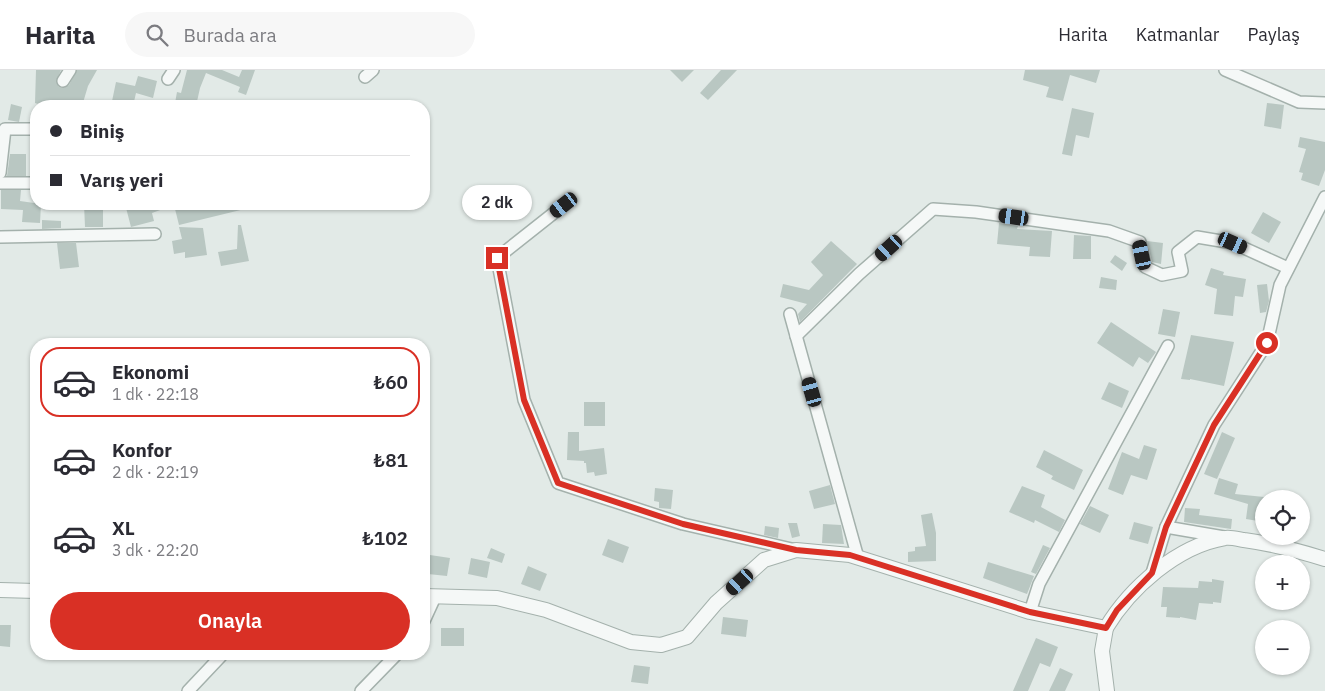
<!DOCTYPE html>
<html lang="tr">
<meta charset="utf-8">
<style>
body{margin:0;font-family:"IBM Plex Sans",sans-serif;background:#f7f7f7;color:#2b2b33;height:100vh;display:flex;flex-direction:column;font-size:19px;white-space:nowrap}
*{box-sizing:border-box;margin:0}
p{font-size:16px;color:#7c7c81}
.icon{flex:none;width:28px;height:28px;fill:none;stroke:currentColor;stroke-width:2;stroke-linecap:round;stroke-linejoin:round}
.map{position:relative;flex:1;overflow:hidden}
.side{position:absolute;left:30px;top:268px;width:400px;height:322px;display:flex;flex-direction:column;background:#fff;border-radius:20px;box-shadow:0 1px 4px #0004}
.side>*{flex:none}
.banner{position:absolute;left:30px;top:30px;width:400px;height:110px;border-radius:20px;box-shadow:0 1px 4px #0004;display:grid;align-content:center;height:110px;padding:0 20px;background:#fff}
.buttons{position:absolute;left:1255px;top:420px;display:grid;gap:10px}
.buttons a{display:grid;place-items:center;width:55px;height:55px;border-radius:50%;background:#fff;box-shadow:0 1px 4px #0004;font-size:25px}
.end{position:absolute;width:22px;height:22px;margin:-11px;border:6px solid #d93025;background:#fff;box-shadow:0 0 0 2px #fff}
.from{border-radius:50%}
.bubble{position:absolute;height:35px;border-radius:18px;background:#fff;box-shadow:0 1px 4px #0004;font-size:16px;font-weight:600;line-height:35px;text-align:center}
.car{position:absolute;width:15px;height:30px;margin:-15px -8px;border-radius:6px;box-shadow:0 0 4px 1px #0007;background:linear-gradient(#222 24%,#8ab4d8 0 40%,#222 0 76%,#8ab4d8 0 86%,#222 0)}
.banner b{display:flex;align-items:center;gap:18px;height:48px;font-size:19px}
.banner b+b{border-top:1px solid #e1e1e2}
.banner i{width:12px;height:12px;background:#2b2b33}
ul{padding:9px 0 0;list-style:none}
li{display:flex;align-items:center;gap:15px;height:70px;margin:0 10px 8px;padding:0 10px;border:2px solid transparent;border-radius:20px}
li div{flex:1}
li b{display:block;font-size:19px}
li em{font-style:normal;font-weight:600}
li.selected{border-color:#d93025}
li>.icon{width:45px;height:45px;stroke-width:1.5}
.action{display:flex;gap:10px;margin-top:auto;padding:10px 20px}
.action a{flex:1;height:58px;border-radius:30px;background:#d93025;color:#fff;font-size:20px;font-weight:600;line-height:58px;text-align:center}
header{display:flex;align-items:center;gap:30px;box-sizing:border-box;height:70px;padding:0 25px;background:#fff;border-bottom:1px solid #e1e1e2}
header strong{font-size:24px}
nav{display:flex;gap:28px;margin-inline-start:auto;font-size:18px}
.search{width:350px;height:45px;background:#f7f7f7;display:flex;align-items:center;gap:12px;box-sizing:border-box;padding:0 18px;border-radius:28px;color:#7c7c81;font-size:19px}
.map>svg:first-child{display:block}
.building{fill:#b9c7c2}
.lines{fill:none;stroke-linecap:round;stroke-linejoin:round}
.minor-casing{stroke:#a4b1ac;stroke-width:14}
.tertiary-casing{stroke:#a4b1ac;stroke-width:16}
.minor{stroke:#f5f8f7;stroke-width:11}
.tertiary{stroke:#f5f8f7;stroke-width:14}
.route{stroke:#d93025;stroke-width:6}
</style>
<header>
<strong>Harita</strong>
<div class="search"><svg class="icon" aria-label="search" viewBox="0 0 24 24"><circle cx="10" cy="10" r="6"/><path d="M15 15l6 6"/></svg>Burada ara</div>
<nav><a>Harita</a><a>Katmanlar</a><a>Paylaş</a></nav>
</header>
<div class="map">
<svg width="1325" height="621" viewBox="0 0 1325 621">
<rect width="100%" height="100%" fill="#e2eae7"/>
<!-- building -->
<g class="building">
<polygon points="36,0 61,0 56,11 59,17 63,18 69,15 77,0 97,0 88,16 82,36 44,36 35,33"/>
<polygon points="187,0 222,0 239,7 242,0 255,0 246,25 238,22 240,17 206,3 200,18 196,36 191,36 175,33 177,22 181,23"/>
<polygon points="670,0 694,0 682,12"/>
<polygon points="721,0 737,0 708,30 700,23"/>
<polygon points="1025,0 1100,0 1096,13 1070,5 1063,31 1046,27 1049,17 1023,10"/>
<polygon points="138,6 157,11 153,28 136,23 133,36 111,36 116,12 135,16"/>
<polygon points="1267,33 1284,35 1281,59 1264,56"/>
<polygon points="11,34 22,37 19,52 8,50"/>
<polygon points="1072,38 1094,43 1089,68 1076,65 1072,86 1062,84"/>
<polygon points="1300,67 1325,72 1325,100 1319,116 1301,110 1303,103 1299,102 1306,79 1298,77"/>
<polygon points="10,84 26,84 26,106 7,106"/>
<polygon points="1,120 21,120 20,131 41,134 40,153 22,152 23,140 1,139"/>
<polygon points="84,134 103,134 103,157 85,157"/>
<polygon points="125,134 252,134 253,137 179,155 174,135 152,143 154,151 131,157"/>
<polygon points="1263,142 1281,152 1269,173 1251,163"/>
<polygon points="42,150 61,151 61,158 42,159"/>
<polygon points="999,153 1018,156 1017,159 1052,161 1050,187 1029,186 1030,177 997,174"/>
<polygon points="238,155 241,155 249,191 221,196 218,182 237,179"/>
<polygon points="179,157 203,158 207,185 185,188 185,182 174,184 172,171 182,169"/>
<polygon points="1074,165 1091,166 1091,189 1073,189"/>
<polygon points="831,171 857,194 800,252 798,244 807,234 780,227 783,214 809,220 823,205 811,192"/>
<polygon points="1147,171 1163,173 1161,194 1152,192"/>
<polygon points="57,173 76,173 79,197 60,199"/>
<polygon points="1115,185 1127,193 1122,201 1110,192"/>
<polygon points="1211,198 1224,202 1223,205 1246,209 1243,227 1235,226 1233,246 1214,244 1217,219 1205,215"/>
<polygon points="1101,207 1117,210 1116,220 1099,218"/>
<polygon points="1267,214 1269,231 1266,242 1260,243 1257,215"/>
<polygon points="1163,239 1180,242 1175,267 1158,264"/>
<polygon points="1111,252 1156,282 1148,293 1139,287 1133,297 1097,273"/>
<polygon points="1191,265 1234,272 1224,316 1190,309 1190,310 1181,309"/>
<polygon points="1109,312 1129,321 1122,338 1101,329"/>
<rect x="584" y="332" width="21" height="24"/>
<polygon points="568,362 579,362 579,381 604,378 607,404 595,406 594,402 587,403 586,393 584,393 584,391 567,390"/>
<polygon points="1222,362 1235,368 1217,409 1204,404"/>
<polygon points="1144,375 1157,379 1147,410 1131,405 1123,425 1108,419 1122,382 1139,389"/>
<polygon points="1044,380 1083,400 1074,420 1051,409 1053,406 1036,397"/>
<polygon points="1219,408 1238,414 1235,424 1264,427 1264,452 1246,449 1248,434 1214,424"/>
<polygon points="830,415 835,434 814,439 809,421"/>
<polygon points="1022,416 1045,425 1041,437 1065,450 1059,462 1035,450 1034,453 1009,442"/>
<polygon points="655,418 673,420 671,439 659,438 659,432 654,431"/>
<polygon points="1090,436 1109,445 1100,463 1080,454"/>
<polygon points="1185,438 1200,439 1199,445 1232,449 1231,459 1184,452"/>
<polygon points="932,443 936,463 936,491 908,492 908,482 915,481 915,477 926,476 921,445"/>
<polygon points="1134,452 1153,457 1148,474 1129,469"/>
<polygon points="788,453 797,453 800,466 792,468"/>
<polygon points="823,454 841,455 844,474 822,473"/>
<polygon points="765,456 779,458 778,468 764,465"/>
<polygon points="608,469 629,477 623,493 602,485"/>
<polygon points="1043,475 1050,478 1036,504 1031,502"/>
<polygon points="491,478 505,484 502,493 487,488"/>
<polygon points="430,485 450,488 447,506 428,504"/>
<polygon points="471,488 490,492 487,508 468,504"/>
<polygon points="988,492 1034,506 1027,524 983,508"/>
<polygon points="528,496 547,504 540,521 521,514"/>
<polygon points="1212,509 1224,511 1221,533 1213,532 1213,534 1199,533 1196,550 1180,547 1180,548 1166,547 1167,537 1161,537 1163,517 1198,518 1199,511 1212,512"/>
<polygon points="723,547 748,550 746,567 721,564"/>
<polygon points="0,555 11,555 10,577 0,576"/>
<rect x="441" y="558" width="23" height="18"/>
<polygon points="1036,568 1058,577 1050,597 1040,593 1028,621 1013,621"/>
<polygon points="634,595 650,597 648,614 631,612"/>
<polygon points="1060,598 1073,604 1065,621 1049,621"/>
</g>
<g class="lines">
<!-- minor casing -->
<g class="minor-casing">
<g id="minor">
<polyline points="1225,0 1299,32 1325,33"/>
<polyline points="365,7 373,0"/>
<polyline points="168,9 174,0"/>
<polyline points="63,11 70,0"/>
<polyline points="0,103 5,59 36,59"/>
<polyline points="0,113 36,113"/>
<polyline points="564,135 497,188 524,330 558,413 683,454 796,480"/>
<polyline points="0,167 155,164"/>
<polyline points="790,244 858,488"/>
<polyline points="796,266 859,204 933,139 976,142 1109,161 1140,172 1145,197 1162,205 1182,201 1178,182 1197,167 1233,173 1288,198"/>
<polyline points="1166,457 1224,467"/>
<polyline points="1152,503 1166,457 1214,355 1267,273 1280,215 1325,127"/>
<polyline points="1030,542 1039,514 1168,276"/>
<polyline points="424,551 435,527"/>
<polyline points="188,621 223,584"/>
<polyline points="361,621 397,584"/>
</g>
</g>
<!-- tertiary casing -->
<g class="tertiary-casing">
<g id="tertiary">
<polyline points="0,520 36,521"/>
<path d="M424 526 497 528 546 540 631 572 661 575 687 567 716 533 764 490 796 480 850 485 1030 542 1106 558C1130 518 1177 476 1225 468 1230 467 1238 469 1244 470 1273 474 1296 480 1325 489"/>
<polyline points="1106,558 1102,581 1107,621"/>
</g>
</g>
<!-- minor -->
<use href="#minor" class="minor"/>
<!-- tertiary -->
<use href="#tertiary" class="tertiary"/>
</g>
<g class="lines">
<!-- route -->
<polyline class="route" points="497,188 524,330 558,413 683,454 796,480 850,485 1030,542 1106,558 1117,540 1152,503 1166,457 1214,355 1267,273"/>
</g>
</svg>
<div class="buttons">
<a><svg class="icon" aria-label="locate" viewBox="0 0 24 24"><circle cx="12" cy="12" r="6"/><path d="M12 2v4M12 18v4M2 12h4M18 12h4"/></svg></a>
<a>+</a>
<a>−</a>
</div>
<i class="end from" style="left:1267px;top:273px"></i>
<i class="end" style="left:497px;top:188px"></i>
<div class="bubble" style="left:462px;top:115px;width:70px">2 dk</div>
<i class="car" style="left:564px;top:135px;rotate:232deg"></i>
<i class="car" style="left:1014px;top:147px;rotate:278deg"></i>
<i class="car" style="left:1233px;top:173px;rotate:114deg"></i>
<i class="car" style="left:889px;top:178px;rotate:228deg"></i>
<i class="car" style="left:1142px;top:185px;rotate:348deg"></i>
<i class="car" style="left:812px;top:322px;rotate:344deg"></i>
<i class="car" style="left:740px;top:512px;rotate:228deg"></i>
<div class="banner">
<b><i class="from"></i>Biniş</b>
<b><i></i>Varış yeri</b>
</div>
<section class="side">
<ul>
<li class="selected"><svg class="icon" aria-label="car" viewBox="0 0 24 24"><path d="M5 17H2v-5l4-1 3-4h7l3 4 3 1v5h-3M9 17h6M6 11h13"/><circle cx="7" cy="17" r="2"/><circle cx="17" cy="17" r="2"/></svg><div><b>Ekonomi</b><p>1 dk · 22:18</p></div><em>₺60</em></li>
<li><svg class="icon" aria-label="car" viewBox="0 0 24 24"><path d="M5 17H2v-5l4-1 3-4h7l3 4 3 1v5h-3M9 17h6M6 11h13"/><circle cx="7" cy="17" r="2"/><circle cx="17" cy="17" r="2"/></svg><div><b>Konfor</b><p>2 dk · 22:19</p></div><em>₺81</em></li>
<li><svg class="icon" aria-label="car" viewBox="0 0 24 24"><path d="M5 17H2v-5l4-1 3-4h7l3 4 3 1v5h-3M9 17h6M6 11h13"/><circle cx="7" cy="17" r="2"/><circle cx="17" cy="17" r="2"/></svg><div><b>XL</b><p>3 dk · 22:20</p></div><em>₺102</em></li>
</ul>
<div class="action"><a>Onayla</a></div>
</section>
</div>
